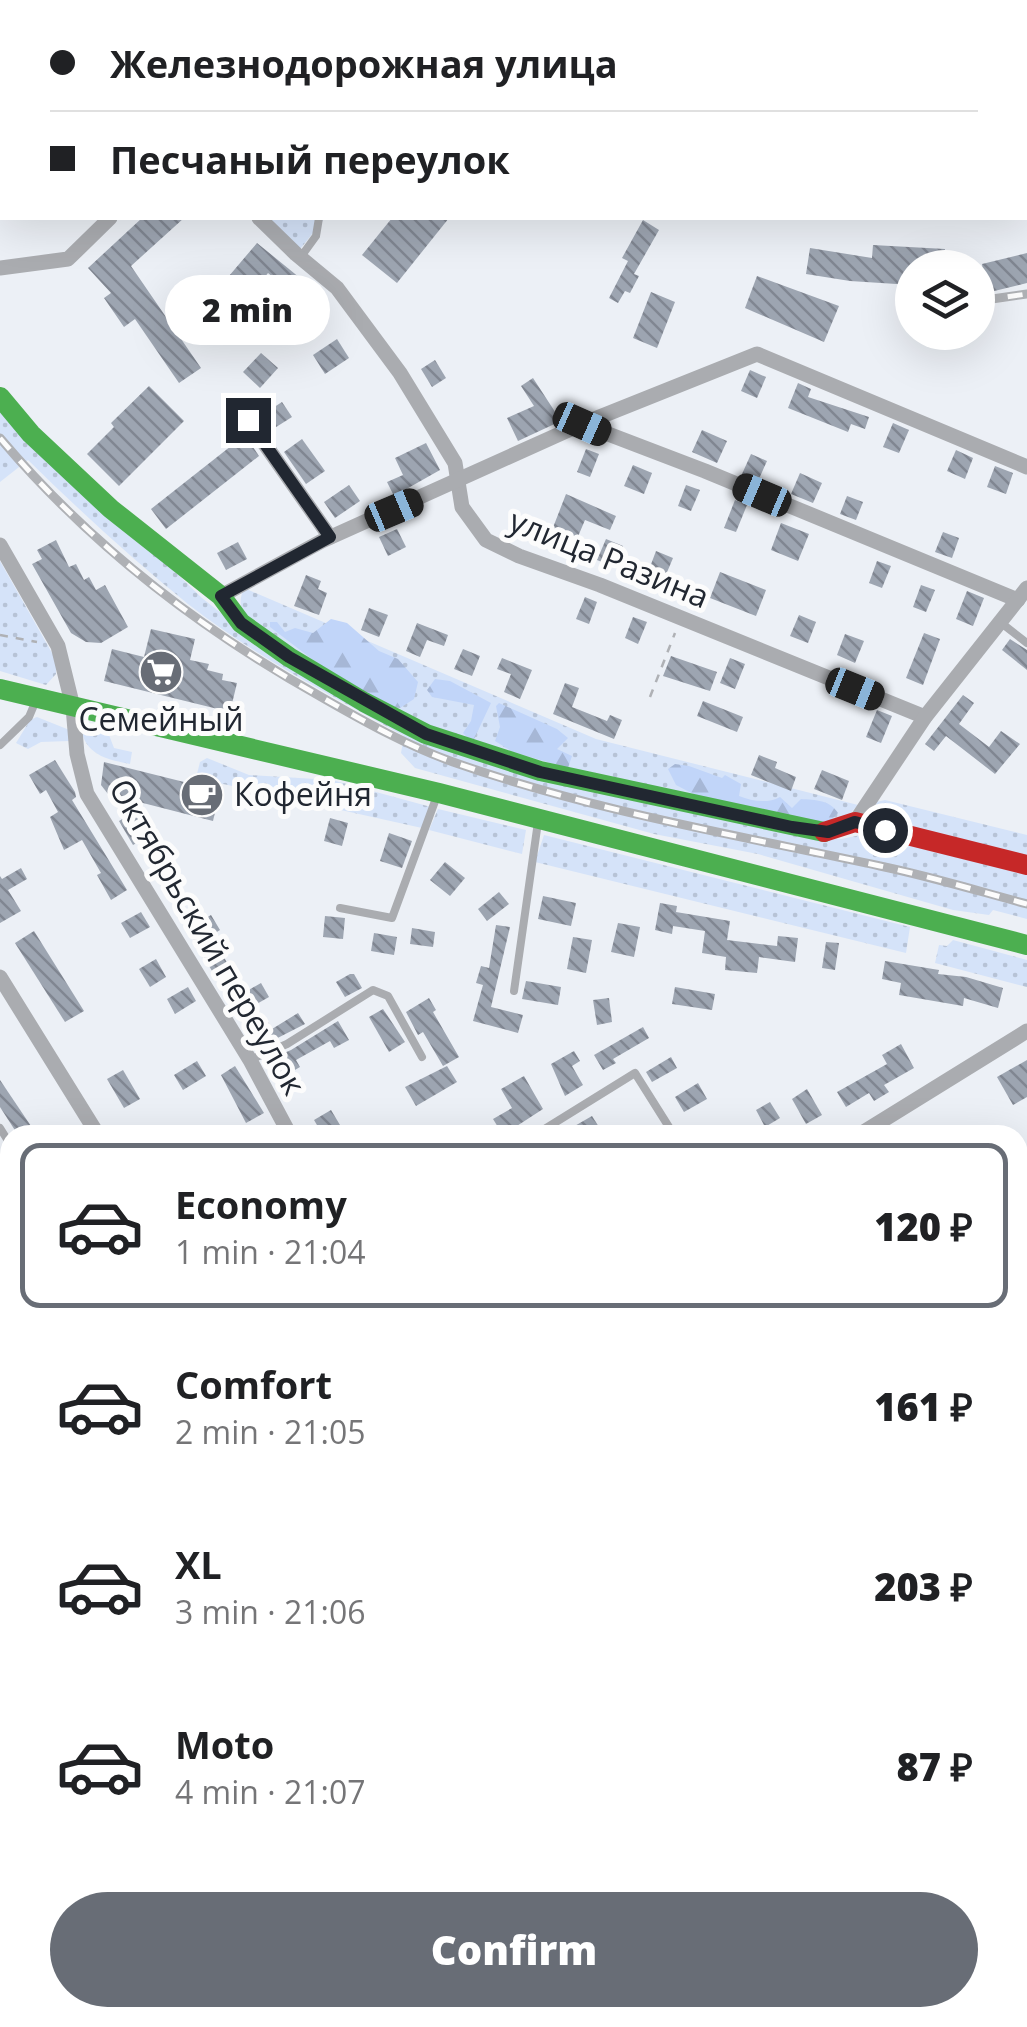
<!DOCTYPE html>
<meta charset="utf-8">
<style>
body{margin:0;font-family:"Open Sans",sans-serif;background:#f2f2f2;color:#202124;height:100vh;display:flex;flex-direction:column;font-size:38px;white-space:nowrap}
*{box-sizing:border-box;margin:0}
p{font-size:32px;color:#757577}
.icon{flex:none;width:55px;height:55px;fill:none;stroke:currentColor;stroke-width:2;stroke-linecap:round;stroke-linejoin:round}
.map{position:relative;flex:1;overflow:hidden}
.panel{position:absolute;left:0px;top:1125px;width:1028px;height:902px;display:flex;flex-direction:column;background:#fff;border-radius:30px 30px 0 0;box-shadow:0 10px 40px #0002}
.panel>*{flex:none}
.top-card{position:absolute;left:0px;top:0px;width:1028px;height:220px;box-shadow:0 10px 40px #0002;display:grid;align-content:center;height:220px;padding:0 50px;background:#fff}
.buttons{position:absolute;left:895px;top:250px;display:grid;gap:20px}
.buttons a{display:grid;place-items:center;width:100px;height:100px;border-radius:50%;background:#fff;box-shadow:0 10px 40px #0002;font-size:50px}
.end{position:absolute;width:45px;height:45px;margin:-22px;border:12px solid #212731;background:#fff;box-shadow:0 0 0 5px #fff}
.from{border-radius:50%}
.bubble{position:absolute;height:70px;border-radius:35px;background:#fff;box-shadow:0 10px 40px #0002;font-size:32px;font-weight:800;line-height:70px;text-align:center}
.car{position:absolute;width:30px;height:60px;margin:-30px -15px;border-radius:12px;box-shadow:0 0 8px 2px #0007;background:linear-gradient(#222 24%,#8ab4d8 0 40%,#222 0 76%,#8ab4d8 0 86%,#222 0)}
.top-card b{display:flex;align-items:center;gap:35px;height:95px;font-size:38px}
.top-card b+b{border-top:2px solid #e0e0e0}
.top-card i{width:25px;height:25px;background:#202124}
ul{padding:18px 0 0;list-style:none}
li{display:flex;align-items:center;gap:30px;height:165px;margin:0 20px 15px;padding:0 30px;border:5px solid transparent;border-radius:20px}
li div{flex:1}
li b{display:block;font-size:38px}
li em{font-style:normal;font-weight:800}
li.active{border-color:#686d76}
li>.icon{width:90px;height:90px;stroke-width:1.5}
.action{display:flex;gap:20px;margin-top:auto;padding:20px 50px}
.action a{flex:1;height:115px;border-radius:60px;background:#686d76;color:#fff;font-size:40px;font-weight:800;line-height:115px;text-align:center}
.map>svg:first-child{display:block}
.grass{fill:url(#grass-dots)}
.forest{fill:url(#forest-firs)}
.park{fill:#d5e3f9}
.building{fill:url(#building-back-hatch)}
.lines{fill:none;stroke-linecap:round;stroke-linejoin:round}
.path{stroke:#afb1b5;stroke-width:2.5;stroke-dasharray:8 8;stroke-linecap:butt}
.lane{stroke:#aaacb0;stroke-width:8}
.street{stroke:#aaacb0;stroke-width:15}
.fast{stroke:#4caf50;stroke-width:20}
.jam{stroke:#c62828;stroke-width:20}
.rail-casing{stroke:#afb1b5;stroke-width:9}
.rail{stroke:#fcfcfc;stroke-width:5;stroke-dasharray:15;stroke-linecap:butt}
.route{stroke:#212731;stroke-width:12}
.labels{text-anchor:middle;stroke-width:10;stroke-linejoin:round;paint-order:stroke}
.street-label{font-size:32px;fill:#212731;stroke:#fcfcfc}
.poi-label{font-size:32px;fill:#212731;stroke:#fcfcfc}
</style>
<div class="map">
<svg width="1027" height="2027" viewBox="0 0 1027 2027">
<defs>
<pattern id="grass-dots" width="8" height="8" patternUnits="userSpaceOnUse" patternTransform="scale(2.5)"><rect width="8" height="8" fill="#d5e3f9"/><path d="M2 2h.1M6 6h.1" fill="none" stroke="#b7c3d6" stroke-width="1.8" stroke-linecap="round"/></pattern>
<pattern id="forest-firs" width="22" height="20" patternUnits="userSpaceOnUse" patternTransform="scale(2.5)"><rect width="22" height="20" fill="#c1d5f9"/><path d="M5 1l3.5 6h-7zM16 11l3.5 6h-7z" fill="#a6b7d6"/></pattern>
<pattern id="building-back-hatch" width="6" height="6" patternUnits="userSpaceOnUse" patternTransform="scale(2.5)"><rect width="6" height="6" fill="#9da5b1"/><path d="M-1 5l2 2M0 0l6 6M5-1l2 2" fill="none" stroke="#808691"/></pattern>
</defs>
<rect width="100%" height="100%" fill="#ecf0f6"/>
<!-- grass -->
<g class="grass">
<polygon points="259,218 325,218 296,254"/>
<path d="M0 402 202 598 235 624 397 723 821 837 841 839 876 832 1027 869V919L993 910 989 915 953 910 758 854 654 834 415 768 401 753 404 736C331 695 254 656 188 604 132 559 79 510 28 460L0 482Z"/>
<polygon points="0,561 56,660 56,674 46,685 0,671"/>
<path d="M244 588 596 739 858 805 842 822 636 786 432 732 344 683 247 618C239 608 239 600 244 588Z"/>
<polygon points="37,717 72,731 69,741 41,742 28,749 16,743 30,720"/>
<path d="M88 729 109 735 114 748 132 752 130 764C110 760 88 756 82 733Z"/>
<polygon points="207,758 249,775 332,780 431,807 422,828 196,778 200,762"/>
<polygon points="885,800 1027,835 1027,860 898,827 877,811 876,802"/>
<polygon points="438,809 526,830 522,854 429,830"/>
<polygon points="544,835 910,927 906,953 535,862"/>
<polygon points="953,940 1027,960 1027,987 935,963 939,945 947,946"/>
</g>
<!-- forest -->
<g class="forest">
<polygon points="331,619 347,623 379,651 398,659 418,682 414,699 400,708 391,707 338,679 270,627 270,622 277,622 285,632 295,628 313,633"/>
<polygon points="435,679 450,681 491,703 474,739 470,740 463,733 471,721 474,705 432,697 427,690"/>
<polygon points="499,703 557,729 568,738 557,749 572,756 568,768 513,752 495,741 500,727 496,706"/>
<path d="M675 764 689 766 722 778 725 775 741 784 739 796C752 801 767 804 780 797L792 808 801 799C816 800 830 800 838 813L830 821 822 823 699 797 676 785 668 769Z"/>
<polygon points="1027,1567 1027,1641 1018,1638 1018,1571"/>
<polygon points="1027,1715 1027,1883 1018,1881 1018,1716"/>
</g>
<!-- park -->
<polygon class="park" points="1018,1459 1027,1474 1027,1552 1018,1557"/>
<!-- building -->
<g class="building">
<polygon points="142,218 184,218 131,266 201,368 179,383 135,319 124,327 104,298 111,293 88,268"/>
<polygon points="392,218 449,218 397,283 362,255"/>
<polygon points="643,220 659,230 634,274 639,276 630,293 625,291 618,303 609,298 628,261 622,258"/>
<polygon points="257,243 300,278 298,281 319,299 297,325 285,316 299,299 268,273 214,340 190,322"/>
<polygon points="873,245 945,249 944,268 912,268 912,285 850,281 806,274 810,248 872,258"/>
<polygon points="1027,253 1027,283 986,293 982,264"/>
<polygon points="757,276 839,306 824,342 745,308"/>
<polygon points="651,292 675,302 657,348 633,338"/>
<polygon points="337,339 349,358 325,374 313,355"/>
<polygon points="261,353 278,368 260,388 243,372"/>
<polygon points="435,360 446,378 432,387 421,369"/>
<polygon points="750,370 766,377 757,398 741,391"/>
<polygon points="533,378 561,421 518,441 507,418 534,406 521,386"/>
<polygon points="798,383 811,389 808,397 869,417 865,429 851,424 848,432 788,408"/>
<polygon points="149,386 184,421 119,486 87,454 114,427 111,423"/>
<polygon points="282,402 292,417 273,429 265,413"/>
<polygon points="893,423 909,430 899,453 883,447"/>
<polygon points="702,430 727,441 717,463 692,452"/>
<polygon points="245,435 259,456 166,529 151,509"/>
<polygon points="302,439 325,471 306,484 284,452"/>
<polygon points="426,443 440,470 394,496 387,482 403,475 395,458"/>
<polygon points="586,449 599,454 590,477 577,472"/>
<polygon points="956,450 973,458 965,479 947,471"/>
<polygon points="751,454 767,461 758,481 742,474"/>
<polygon points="633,465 652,473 644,494 624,486"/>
<polygon points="995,466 1013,473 1006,494 987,487"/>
<polygon points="800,473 822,483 813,503 791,494"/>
<polygon points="349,485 360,501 335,518 324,502"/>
<polygon points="686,485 700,490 691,511 678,506"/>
<polygon points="566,494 616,516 610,530 585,520 571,553 547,543"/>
<polygon points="847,496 863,502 856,520 840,514"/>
<polygon points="735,500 747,505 736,532 724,528"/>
<polygon points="781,523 809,534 798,561 771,550"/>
<polygon points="397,529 406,547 388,556 379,537"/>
<polygon points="943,532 959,538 952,558 935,552"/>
<polygon points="606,539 623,546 614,567 597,560"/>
<polygon points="56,540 69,567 76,564 84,580 89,577 96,590 105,585 128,627 101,643 86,642 71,633 32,564 42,559 37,550"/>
<polygon points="238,542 247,559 226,570 217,553"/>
<polygon points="656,551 673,558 660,589 644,583"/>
<polygon points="877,561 891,566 882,588 869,583"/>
<polygon points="720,572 766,590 756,616 710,598"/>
<polygon points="306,575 321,581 318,589 327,593 319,615 294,606"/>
<polygon points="921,585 935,590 926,612 913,607"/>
<polygon points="967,591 984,598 973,626 956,619"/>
<polygon points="585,597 597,602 589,624 576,619"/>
<polygon points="369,608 388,615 379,637 361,630"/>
<polygon points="799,615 816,622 808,643 790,636"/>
<polygon points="633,617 647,622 638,644 625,638"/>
<polygon points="417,623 448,635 444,646 427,640 420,657 406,651"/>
<polygon points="151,629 195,639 190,660 209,664 207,670 223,674 222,680 237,683 230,712 104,681 112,649 144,657"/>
<polygon points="924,633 940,639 923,685 906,678"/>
<polygon points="845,634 864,641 855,663 837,655"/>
<polygon points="1010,639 1027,650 1027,670 1002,650"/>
<polygon points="463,649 480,656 472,676 454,669"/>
<polygon points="671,656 717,672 710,691 663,676"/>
<polygon points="502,658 532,670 520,699 504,692 511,674 497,669"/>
<polygon points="730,658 745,664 735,689 720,683"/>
<polygon points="565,683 579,688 572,707 607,721 610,715 622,720 614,739 553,714"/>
<polygon points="963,695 974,703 959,724 989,747 1001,731 1020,744 995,774 946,736 934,751 925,744"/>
<polygon points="703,701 743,717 737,732 697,716"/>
<polygon points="877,710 892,716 881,743 866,737"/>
<polygon points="759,755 777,762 775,768 796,777 791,791 751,775"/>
<polygon points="55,760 75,792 76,797 72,800 127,890 111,900 97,875 101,873 82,840 64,850 50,817 58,812 46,790 40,794 29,775"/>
<polygon points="104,762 220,791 213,821 108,794 101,785"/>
<polygon points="822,770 849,781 842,800 814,789"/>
<polygon points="138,810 152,834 133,845 119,821"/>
<polygon points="330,818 348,823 342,846 324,841"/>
<polygon points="389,833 412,841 402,868 380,861"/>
<polygon points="445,862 465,878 450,896 430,880"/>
<polygon points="21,868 27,879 8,890 21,911 0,923 0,876 2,879"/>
<polygon points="499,892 509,904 487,921 478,909"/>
<polygon points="543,896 576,903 571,926 538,919"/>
<polygon points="660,903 677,906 676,912 730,921 727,940 777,946 778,936 798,938 795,962 759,957 757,973 725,970 726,957 702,953 705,931 673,926 672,934 655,930"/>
<polygon points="141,912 150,927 130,938 121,923"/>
<polygon points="211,915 220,930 212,935 232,972 218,981 187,929"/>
<polygon points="325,916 345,918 343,939 323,937"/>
<polygon points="618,923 640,927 634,957 611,952"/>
<polygon points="496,925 510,927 491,1007 523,1015 518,1033 473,1021 483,985 476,983 481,966 489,968"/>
<polygon points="412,928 435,932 433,947 410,944"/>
<polygon points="34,931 84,1011 65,1022 15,943"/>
<polygon points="374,933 397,937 394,955 371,951"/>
<polygon points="573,937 592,940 586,973 567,969"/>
<polygon points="826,942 839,943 835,970 822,968"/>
<polygon points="156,959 166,977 150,987 139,969"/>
<polygon points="885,961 939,970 938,974 966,977 1003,988 998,1008 964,998 963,1006 899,995 901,983 882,979"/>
<polygon points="350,974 354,974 362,988 345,997 336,982"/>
<polygon points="526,981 561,987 558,1005 522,999"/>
<polygon points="261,983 269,997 248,1009 240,995"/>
<polygon points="188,987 196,1001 175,1014 167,999"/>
<polygon points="675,987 715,994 712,1010 672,1004"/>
<polygon points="429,998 436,1010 433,1012 459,1057 443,1066 423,1032 418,1035 406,1012"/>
<polygon points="609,998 612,1022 597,1025 593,1000"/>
<polygon points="383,1009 405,1042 389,1052 369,1017"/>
<polygon points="298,1013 305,1024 258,1048 248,1030 267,1020 272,1029"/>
<polygon points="338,1021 349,1040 334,1048 330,1041 296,1060 300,1067 276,1081 266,1061 291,1050"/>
<polygon points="643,1027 649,1038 613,1059 616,1063 603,1070 594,1055"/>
<polygon points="901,1044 914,1068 884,1085 889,1092 874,1101 869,1093 846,1107 837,1092 887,1064 882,1055"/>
<polygon points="574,1051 580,1061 572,1066 583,1085 565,1096 551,1064"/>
<polygon points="671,1057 677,1068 652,1082 646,1072"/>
<polygon points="1027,1060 1027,1097 1013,1105 997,1077"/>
<polygon points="197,1061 206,1076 183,1090 174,1075"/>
<polygon points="235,1066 264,1113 246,1123 221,1075"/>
<polygon points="447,1066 457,1082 416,1106 405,1087"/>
<polygon points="123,1070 140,1099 124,1108 107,1079"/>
<polygon points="524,1076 543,1109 503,1135 493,1119 512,1108 501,1089"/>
<polygon points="0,1080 37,1135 18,1135 0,1107"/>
<polygon points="698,1083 707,1099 684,1112 675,1097"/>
<polygon points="807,1089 822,1115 806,1124 792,1099"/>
<polygon points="770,1102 780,1118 765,1127 756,1110"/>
<polygon points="331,1110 346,1135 323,1135 314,1120"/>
<polygon points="592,1116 604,1135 559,1135"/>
</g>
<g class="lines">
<!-- path -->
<g class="path">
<polyline points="0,635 37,642"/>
<polyline points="650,697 675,633"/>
</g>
<!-- lane -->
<g class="lane">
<polyline points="383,2 384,0"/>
<polyline points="300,258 316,236 319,218"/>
<polyline points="1000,622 1027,643"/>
<polyline points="0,745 29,717 37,698"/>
<polyline points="340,908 392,918 438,793"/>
<polyline points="514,991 538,822"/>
<polyline points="252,1059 287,1044 373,990 388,996 422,1057"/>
<polyline points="0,1128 10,1144"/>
<polyline points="535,1135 635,1073 674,1135"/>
<polyline points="0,1192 10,1185"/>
<polyline points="0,1250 10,1242"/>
<polyline points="0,1314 10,1306"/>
<polyline points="0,1371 10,1364"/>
<polyline points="0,1429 10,1421"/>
<polyline points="1018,1681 1027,1682"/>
</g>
<!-- street -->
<g class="street">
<polyline points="63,2 65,0"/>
<polyline points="0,71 2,68"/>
<polyline points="259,218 296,254 337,288 400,373 455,463 462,507 486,540 519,556 600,585 925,717"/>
<polyline points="0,268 68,259 110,218"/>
<polyline points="248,420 330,537"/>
<polyline points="582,424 705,471 1018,600"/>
<polyline points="0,545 58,646 73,707 77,754 87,794 250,1060 290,1135"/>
<polyline points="221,596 322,541 582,424 757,354 1027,467"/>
<polyline points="855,822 925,717 1027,588"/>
<polyline points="0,977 98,1135"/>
<polyline points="859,1135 1027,1031"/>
<polyline points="1018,1360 1027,1354"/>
<polyline points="0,1876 10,1871"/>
<polyline points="0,2017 5,2027"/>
<polyline points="189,2027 207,2018"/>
</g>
<!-- fast -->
<g class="fast">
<polyline points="0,397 31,434 111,509 221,596 241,623 289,657 364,702 426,734 540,771 824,832"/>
<polyline points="0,689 439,793 1027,945"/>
</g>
<!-- jam -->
<polyline class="jam" points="824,832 855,822 1027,865"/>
<!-- rail casing -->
<g class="rail-casing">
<g id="rail">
<polyline points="978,301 1027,294"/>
<path d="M0 438C91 546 201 630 323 698 365 722 408 746 453 762 592 811 736 835 880 866 929 876 978 891 1027 904"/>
</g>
</g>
<!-- rail -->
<use href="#rail" class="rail"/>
</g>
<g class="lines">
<!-- route -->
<polyline class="route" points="248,420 330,537 221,596 241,623 289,657 426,734 540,772 792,827 828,832 855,822 885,830"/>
</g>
<!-- icons -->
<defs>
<g id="supermarket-disc" transform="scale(2.25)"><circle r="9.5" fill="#686d76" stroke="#fcfcfc"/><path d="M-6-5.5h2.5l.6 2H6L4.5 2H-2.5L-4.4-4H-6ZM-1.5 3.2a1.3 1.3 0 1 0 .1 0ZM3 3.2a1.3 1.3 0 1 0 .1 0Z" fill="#fff"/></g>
<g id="cafe-disc" transform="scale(2.25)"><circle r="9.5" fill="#686d76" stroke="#fcfcfc"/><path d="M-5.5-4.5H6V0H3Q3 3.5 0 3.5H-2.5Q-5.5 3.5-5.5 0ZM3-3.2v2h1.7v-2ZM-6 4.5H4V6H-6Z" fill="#fff"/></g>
</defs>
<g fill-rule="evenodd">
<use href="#supermarket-disc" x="161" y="672"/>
<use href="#cafe-disc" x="202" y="795"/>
</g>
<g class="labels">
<!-- street labels -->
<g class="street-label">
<text transform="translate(609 559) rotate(22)" y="11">улица Разина</text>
<text transform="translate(207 937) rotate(60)" y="11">Октябрьский переулок</text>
</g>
<!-- poi labels -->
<g class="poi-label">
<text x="161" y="731">Семейный</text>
<text x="234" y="806" text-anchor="start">Кофейня</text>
</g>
</g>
</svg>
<div class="buttons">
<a><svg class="icon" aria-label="layers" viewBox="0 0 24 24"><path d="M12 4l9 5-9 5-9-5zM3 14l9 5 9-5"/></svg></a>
</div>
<i class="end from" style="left:885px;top:830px"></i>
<i class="end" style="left:248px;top:420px"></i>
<div class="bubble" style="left:165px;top:275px;width:165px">2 min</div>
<i class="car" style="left:582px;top:424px;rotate:114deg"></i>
<i class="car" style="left:762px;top:495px;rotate:293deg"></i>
<i class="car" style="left:394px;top:510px;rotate:67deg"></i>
<i class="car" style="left:855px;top:689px;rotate:112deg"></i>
<div class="top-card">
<b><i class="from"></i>Железнодорожная улица</b>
<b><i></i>Песчаный переулок</b>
</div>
<section class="panel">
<ul>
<li class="active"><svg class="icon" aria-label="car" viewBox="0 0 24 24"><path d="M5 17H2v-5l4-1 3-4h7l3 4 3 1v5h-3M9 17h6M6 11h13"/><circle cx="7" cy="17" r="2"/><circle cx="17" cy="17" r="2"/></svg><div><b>Economy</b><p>1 min · 21:04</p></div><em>120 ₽</em></li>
<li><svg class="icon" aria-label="car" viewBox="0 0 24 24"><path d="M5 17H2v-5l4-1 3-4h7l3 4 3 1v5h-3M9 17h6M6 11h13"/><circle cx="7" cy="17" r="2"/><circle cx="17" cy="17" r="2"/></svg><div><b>Comfort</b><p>2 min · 21:05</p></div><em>161 ₽</em></li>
<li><svg class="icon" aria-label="car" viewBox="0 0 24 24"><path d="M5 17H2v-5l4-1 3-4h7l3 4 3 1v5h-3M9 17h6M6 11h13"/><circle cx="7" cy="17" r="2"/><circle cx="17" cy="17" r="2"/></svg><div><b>XL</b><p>3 min · 21:06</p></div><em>203 ₽</em></li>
<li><svg class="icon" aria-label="car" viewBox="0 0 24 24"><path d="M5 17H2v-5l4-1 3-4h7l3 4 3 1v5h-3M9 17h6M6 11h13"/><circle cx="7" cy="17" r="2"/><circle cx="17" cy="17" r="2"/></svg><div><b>Moto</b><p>4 min · 21:07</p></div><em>87 ₽</em></li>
</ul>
<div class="action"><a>Confirm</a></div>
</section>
</div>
